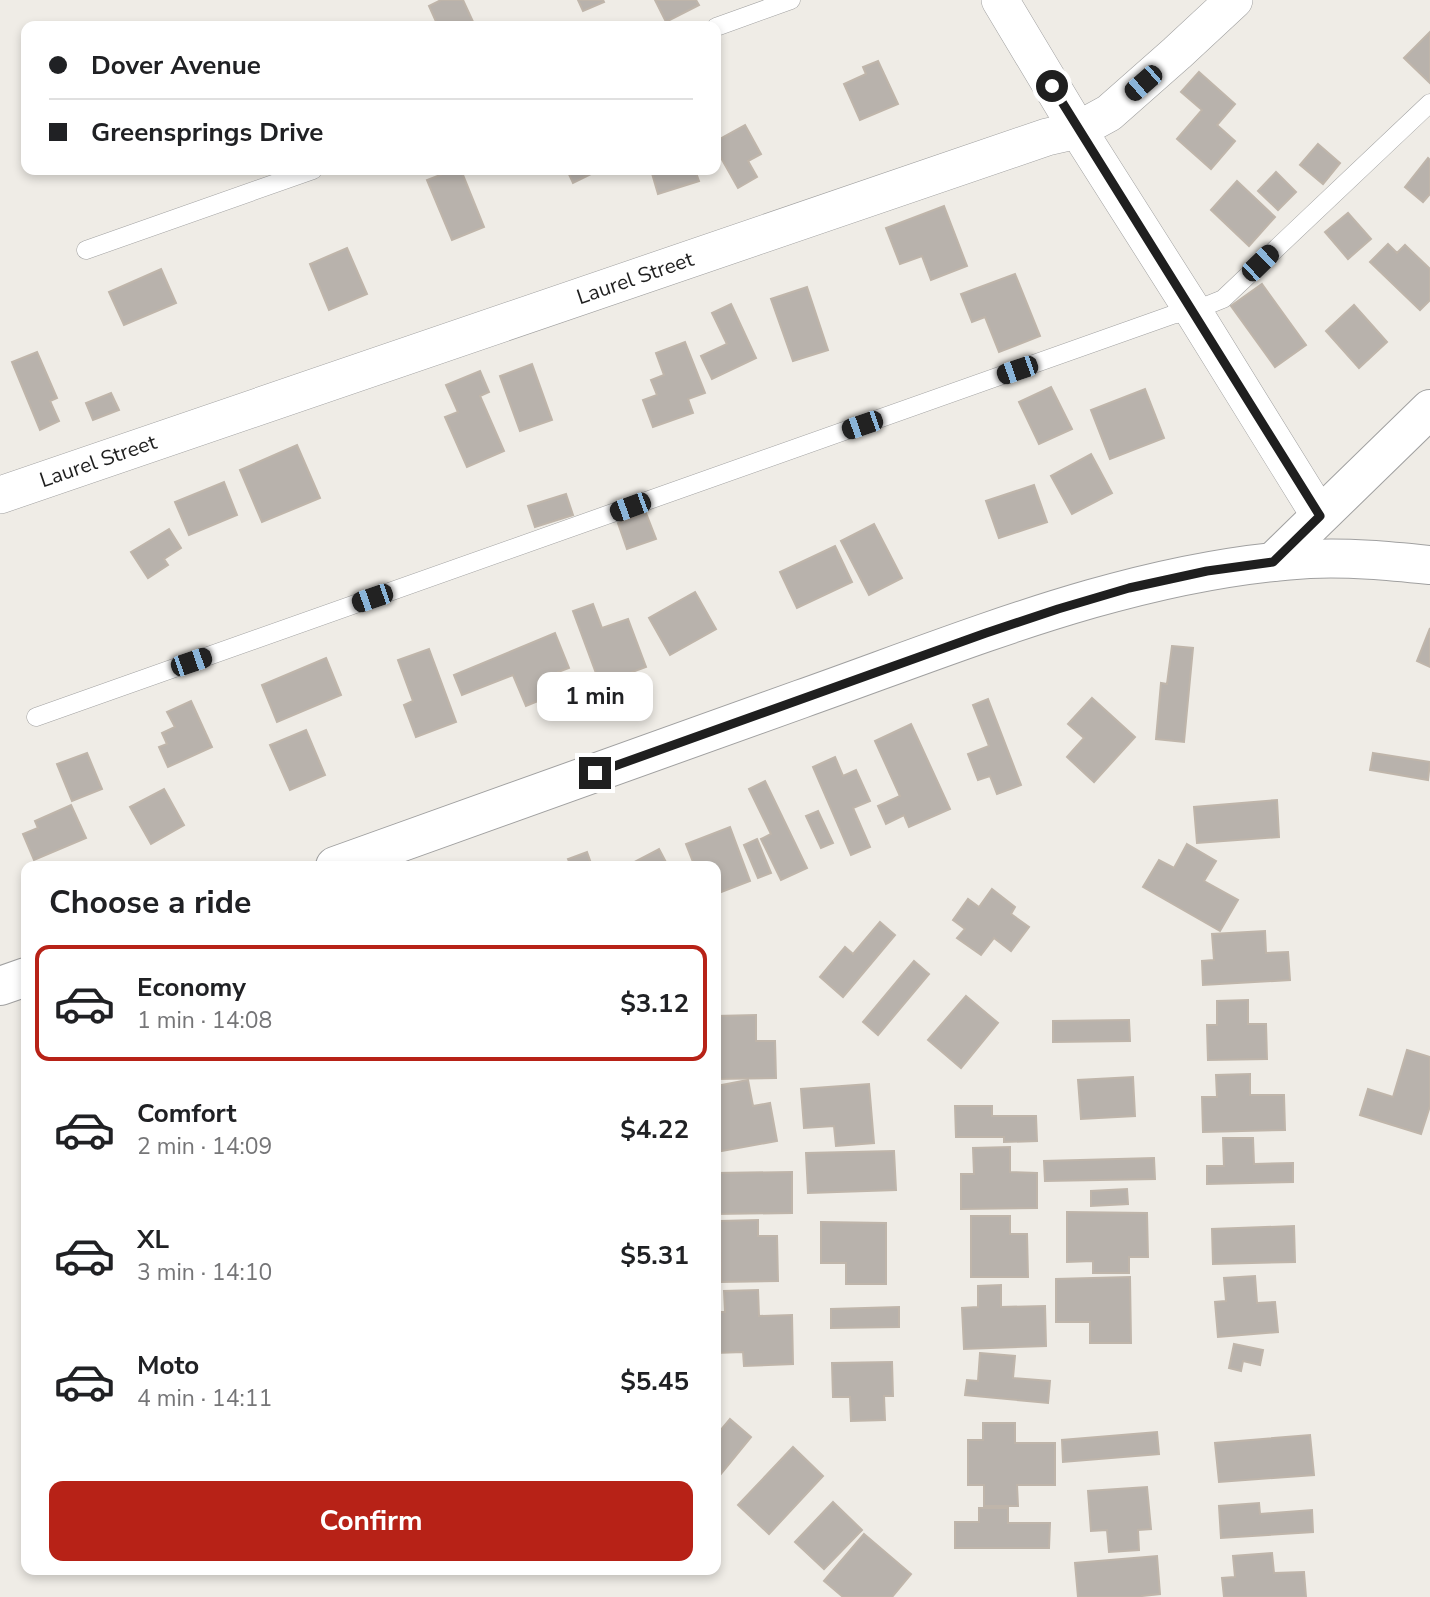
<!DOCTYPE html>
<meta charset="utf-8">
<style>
body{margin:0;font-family:"Nunito Sans",sans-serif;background:#f2f2f2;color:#202124;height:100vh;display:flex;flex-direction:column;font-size:26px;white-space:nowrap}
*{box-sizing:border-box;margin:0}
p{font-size:23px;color:#757577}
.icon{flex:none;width:38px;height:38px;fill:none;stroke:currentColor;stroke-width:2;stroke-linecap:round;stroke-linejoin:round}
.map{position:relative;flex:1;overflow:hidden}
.side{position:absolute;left:21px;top:861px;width:700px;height:714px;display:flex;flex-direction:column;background:#fff;border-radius:14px;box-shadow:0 4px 10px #0003}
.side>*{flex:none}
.guide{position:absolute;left:21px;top:21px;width:700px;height:154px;border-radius:14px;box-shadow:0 4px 10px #0003;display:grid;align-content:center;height:154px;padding:0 28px;background:#fff}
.end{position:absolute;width:32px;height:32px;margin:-16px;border:9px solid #1f1f1f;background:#fff;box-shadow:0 0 0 4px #fff}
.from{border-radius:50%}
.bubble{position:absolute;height:49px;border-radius:14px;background:#fff;box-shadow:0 4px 10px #0003;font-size:23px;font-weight:700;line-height:49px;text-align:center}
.car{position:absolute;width:21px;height:42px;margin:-21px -10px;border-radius:9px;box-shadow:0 0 5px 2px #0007;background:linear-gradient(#222 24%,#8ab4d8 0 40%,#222 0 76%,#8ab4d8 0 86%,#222 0)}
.guide b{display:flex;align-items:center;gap:24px;height:66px;font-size:26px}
.guide b+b{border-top:2px solid #e0e0e0}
.guide i{width:18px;height:18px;background:#202124}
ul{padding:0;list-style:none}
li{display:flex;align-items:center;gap:21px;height:116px;margin:0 14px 10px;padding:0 14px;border:4px solid transparent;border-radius:14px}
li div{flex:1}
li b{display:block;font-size:26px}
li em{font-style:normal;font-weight:700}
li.on{border-color:#b72217}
li>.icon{width:63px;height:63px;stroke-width:1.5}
h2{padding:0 28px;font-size:32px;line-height:84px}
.cta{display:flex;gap:14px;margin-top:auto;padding:14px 28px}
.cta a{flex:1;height:80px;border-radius:14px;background:#b72217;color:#fff;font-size:28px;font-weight:700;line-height:80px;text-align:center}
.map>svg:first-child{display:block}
.building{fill:#b8b2ac;stroke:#bfb5aa;stroke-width:2}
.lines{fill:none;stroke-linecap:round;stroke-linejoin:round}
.service-casing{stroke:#a0a0a0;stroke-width:19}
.minor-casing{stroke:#a0a0a0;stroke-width:38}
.tertiary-casing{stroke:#a0a0a0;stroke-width:40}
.service{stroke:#fff;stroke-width:18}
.minor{stroke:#fff;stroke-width:37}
.tertiary{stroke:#fff;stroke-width:38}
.route{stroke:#1f1f1f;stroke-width:9}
.labels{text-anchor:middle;stroke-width:5;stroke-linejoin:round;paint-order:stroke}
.street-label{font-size:21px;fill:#1f1f1f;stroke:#fff}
</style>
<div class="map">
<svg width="1430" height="1597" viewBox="0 0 1430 1597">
<rect width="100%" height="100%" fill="#efece6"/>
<!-- building -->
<g class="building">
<polygon points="441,0 463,0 475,26 454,26 452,24 447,26 438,26 429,6"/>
<polygon points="578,0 603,0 604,2 583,11"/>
<polygon points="655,0 696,0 699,5 666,22"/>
<polygon points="1430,32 1430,83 1404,58"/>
<polygon points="878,61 898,104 860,120 844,84 866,74 863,67"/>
<polygon points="1199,72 1235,104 1217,125 1235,141 1211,169 1177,139 1202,110 1181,92"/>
<polygon points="745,125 761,154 748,161 757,177 738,188 716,149 716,141"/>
<polygon points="1318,144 1340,163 1323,184 1300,165"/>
<polygon points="1428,158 1430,160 1430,194 1423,202 1405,187"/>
<polygon points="453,170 461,170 484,227 452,240 427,180"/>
<polygon points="567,170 599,170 573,183"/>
<polygon points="651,170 695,170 699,181 658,194"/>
<polygon points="1276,172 1296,192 1278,210 1258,191"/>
<polygon points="1237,181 1275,217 1249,246 1211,210"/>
<polygon points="944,206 967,266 931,280 922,256 900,264 886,228"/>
<polygon points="1348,213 1371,239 1348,259 1325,232"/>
<polygon points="1388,244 1397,253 1405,245 1430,269 1430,300 1420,310 1370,262"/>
<polygon points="347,248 367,294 329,310 310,264"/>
<polygon points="161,269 176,303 124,325 109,292"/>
<polygon points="1015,274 1040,336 999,352 985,317 972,322 961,294"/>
<polygon points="1262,284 1306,345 1275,367 1231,306"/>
<polygon points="807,287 828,350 793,361 771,299"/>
<polygon points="731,304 756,358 712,379 701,356 727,344 712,313"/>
<polygon points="1354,305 1387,342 1359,368 1326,331"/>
<polygon points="685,342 705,393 688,399 693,413 653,427 643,400 657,395 651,380 664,375 656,353"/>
<polygon points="37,352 57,398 50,401 59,421 40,430 12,362"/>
<polygon points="532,364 552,420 520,431 500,376"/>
<polygon points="480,371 489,392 480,396 504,451 467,467 445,417 458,412 446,385"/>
<polygon points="1051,387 1072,429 1039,444 1019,402"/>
<polygon points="1145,389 1164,438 1110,459 1091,410"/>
<polygon points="111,393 119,410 93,420 86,403"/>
<polygon points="297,445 320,498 262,522 240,470"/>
<polygon points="1091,454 1112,493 1072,514 1051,476"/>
<polygon points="224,482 237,515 189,535 175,502"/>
<polygon points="1034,485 1047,522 999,538 986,501"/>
<polygon points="566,494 573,515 535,527 528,506"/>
<polygon points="646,513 656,539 627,549 618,523"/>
<polygon points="874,524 902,578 869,595 841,541"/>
<polygon points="169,529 181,548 164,559 168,565 148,578 131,552"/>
<polygon points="835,546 852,582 797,608 780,572"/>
<polygon points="695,592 716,629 670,655 649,618"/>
<polygon points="593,604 602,628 628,619 646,667 600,684 573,611"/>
<polygon points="1430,628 1430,667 1417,661"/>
<polygon points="555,633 569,668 558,672 565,690 526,706 513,675 462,695 454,675"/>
<polygon points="1172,646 1193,648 1184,742 1156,739 1161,683 1167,684"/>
<polygon points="429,649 456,722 416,737 404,705 413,701 398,660"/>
<polygon points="326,658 341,695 277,722 262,685"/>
<polygon points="1092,698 1135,737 1094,782 1067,757 1084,738 1068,724"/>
<polygon points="988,699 1021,785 997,794 990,776 978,780 968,754 989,746 973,705"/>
<polygon points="191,701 212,747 168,767 159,747 167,744 162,733 175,727 167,712"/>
<polygon points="911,724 950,809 909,827 904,815 886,824 878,806 900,796 875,741"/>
<polygon points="306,730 325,775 290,790 270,745"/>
<polygon points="87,753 102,789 72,801 57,764"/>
<polygon points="1373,753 1430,762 1428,780 1370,770"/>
<polygon points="835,757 843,776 856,770 870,801 853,808 870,847 851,855 813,767"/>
<polygon points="765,781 807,868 781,880 761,839 771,834 749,789"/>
<polygon points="164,789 184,825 151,844 130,807"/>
<polygon points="1277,800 1279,837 1197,843 1194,807"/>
<polygon points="71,805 86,838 34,860 23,834 38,828 35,821"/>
<polygon points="818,811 833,843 821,848 806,816"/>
<polygon points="730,827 750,881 716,894 716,866 681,866 693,862 686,844"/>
<polygon points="757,839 771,873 758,878 744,845"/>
<polygon points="1187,844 1216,861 1204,881 1238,900 1220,931 1143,887 1159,860 1174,868"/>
<polygon points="659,849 668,866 627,866"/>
<polygon points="587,852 592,866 571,866 568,859"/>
<polygon points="992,889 1015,907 1011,914 1029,927 1011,951 994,938 981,955 957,938 965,929 953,920 968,899 979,907"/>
<polygon points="880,922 895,935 843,997 820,977 845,947 853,954"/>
<polygon points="1265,931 1266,953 1288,952 1290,980 1203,985 1202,961 1214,960 1212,934"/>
<polygon points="914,961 929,974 878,1035 863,1022"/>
<polygon points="966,996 998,1023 961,1068 928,1040"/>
<polygon points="1248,1000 1248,1024 1266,1024 1267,1059 1208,1060 1207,1025 1217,1025 1217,1001"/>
<polygon points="756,1015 756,1041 775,1041 776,1078 716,1079 716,1016"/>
<polygon points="1129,1020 1130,1041 1053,1042 1053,1021"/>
<polygon points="1407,1050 1430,1057 1430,1106 1421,1134 1360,1115 1368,1089 1393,1097"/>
<polygon points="1250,1074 1250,1095 1284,1095 1285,1130 1203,1132 1202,1097 1217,1097 1216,1075"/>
<polygon points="1133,1077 1135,1116 1081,1119 1078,1080"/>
<polygon points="748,1080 753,1106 770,1103 777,1141 716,1152 716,1107 720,1106 716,1086"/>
<polygon points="869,1084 874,1143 836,1146 834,1126 804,1128 801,1089"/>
<polygon points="955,1106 992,1106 992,1116 1036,1116 1037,1141 1004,1142 1004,1137 956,1137"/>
<polygon points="1223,1138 1253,1138 1254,1164 1293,1163 1293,1182 1207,1184 1207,1166 1224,1166"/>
<polygon points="1010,1147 1010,1172 1037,1173 1037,1208 961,1209 961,1174 974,1174 973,1148"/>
<polygon points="894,1151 896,1190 808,1193 806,1153"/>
<polygon points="1154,1158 1155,1179 1045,1181 1044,1161"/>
<polygon points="792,1172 792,1213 716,1214 716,1173"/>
<polygon points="1127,1189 1128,1204 1091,1206 1091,1191"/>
<polygon points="1067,1212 1147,1213 1148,1257 1129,1257 1129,1273 1093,1273 1093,1261 1067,1262"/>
<polygon points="971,1216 1010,1216 1010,1234 1027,1234 1028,1277 971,1277"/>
<polygon points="758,1220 758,1236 777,1236 778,1281 721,1282 720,1221"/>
<polygon points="821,1222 886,1223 886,1284 846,1284 846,1263 821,1263"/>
<polygon points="1294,1226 1295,1262 1213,1264 1212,1229"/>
<polygon points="1255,1276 1257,1303 1275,1302 1278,1332 1218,1337 1215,1302 1226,1301 1224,1278"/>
<polygon points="1130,1277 1131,1343 1090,1343 1090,1322 1056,1322 1056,1279"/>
<polygon points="1001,1285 1001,1307 1045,1306 1046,1346 964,1349 962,1308 978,1307 978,1286"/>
<polygon points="758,1290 759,1316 792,1315 793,1364 744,1366 743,1352 716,1353 716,1312 725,1312 724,1291"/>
<polygon points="899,1307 899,1327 831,1328 831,1309"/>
<polygon points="1234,1344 1263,1350 1260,1365 1243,1361 1241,1371 1229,1368"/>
<polygon points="980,1353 1015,1356 1013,1378 1050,1381 1048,1403 965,1395 967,1380 978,1381"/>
<polygon points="892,1362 893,1396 884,1396 885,1420 851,1421 850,1397 833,1397 832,1363"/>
<polygon points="730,1419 751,1437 716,1480 716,1427 720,1431"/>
<polygon points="983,1423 1015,1423 1015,1443 1055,1443 1055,1485 1017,1485 1018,1506 984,1506 984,1485 968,1485 968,1440 983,1440"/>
<polygon points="1157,1432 1159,1454 1063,1462 1062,1440"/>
<polygon points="1310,1435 1314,1475 1219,1482 1215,1443"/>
<polygon points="793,1447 823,1476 769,1534 738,1505"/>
<polygon points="1147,1487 1151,1529 1138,1530 1139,1550 1109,1552 1107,1530 1091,1531 1088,1491"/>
<polygon points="833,1502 862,1530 824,1569 795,1542"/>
<polygon points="1259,1503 1260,1514 1312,1510 1313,1532 1221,1538 1219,1506"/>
<polygon points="979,1508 1008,1508 1008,1523 1050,1523 1049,1548 955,1548 955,1522 979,1522"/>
<polygon points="864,1534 911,1574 892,1597 843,1597 824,1581"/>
<polygon points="1272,1553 1274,1573 1304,1572 1306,1597 1224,1597 1222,1578 1235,1577 1233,1556"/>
<polygon points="1157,1556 1160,1594 1142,1596 1142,1597 1078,1597 1075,1563"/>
</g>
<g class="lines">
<!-- service casing -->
<g class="service-casing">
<g id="service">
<polyline points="716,27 791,0"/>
<polyline points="86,250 313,170"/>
<polyline points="36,717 1172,315 1193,311 1223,299 1430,103"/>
</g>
</g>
<!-- minor casing -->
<g class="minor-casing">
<g id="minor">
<polyline points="1000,0 1078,130 1193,311 1320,516"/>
<polyline points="0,495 1047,137 1078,130 1109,113 1177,53 1234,0"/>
</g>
</g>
<!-- tertiary casing -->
<g class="tertiary-casing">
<g id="tertiary">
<polyline points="1273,562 1430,409"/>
<path d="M335 866C490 811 645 755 801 699 965 641 1134 569 1309 559 1349 557 1390 561 1430 565"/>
<polyline points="0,986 26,977"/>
</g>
</g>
<!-- service -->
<use href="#service" class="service"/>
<!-- minor -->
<use href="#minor" class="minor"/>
<!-- tertiary -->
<use href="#tertiary" class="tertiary"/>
</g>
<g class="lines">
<!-- route -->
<polyline class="route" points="595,773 986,633 1058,609 1129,588 1207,571 1273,562 1320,516 1052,86"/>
</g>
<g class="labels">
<!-- street labels -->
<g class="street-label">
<text transform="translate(635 278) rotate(-19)" y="7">Laurel Street</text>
<text transform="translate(98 461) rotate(-19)" y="7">Laurel Street</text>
</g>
</g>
</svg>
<i class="end from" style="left:1052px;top:86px"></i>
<i class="end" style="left:595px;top:773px"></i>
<div class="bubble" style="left:537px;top:672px;width:116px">1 min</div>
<i class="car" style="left:1143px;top:83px;rotate:229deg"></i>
<i class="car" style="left:1260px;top:263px;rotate:46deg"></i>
<i class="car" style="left:1017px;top:370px;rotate:251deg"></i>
<i class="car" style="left:862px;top:425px;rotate:251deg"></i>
<i class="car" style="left:630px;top:507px;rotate:250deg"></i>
<i class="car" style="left:372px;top:598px;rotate:251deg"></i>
<i class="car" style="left:191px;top:662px;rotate:71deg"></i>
<div class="guide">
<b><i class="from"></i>Dover Avenue</b>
<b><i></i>Greensprings Drive</b>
</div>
<section class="side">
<h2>Choose a ride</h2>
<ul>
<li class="on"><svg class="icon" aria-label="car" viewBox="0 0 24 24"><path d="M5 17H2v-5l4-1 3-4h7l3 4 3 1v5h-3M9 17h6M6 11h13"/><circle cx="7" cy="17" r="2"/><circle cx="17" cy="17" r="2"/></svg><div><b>Economy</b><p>1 min · 14:08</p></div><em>$3.12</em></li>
<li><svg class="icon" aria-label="car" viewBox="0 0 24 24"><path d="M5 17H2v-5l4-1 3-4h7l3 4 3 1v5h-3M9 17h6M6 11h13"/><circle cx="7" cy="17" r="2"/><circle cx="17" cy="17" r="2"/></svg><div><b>Comfort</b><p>2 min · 14:09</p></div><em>$4.22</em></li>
<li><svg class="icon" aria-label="car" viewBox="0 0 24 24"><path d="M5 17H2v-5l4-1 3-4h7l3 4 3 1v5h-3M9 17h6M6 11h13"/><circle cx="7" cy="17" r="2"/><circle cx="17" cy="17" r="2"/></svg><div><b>XL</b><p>3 min · 14:10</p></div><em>$5.31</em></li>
<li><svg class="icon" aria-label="car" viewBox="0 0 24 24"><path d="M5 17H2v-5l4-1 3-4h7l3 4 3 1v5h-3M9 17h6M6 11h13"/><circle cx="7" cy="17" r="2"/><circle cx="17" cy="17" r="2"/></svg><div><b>Moto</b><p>4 min · 14:11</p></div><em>$5.45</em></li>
</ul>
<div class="cta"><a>Confirm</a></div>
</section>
</div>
